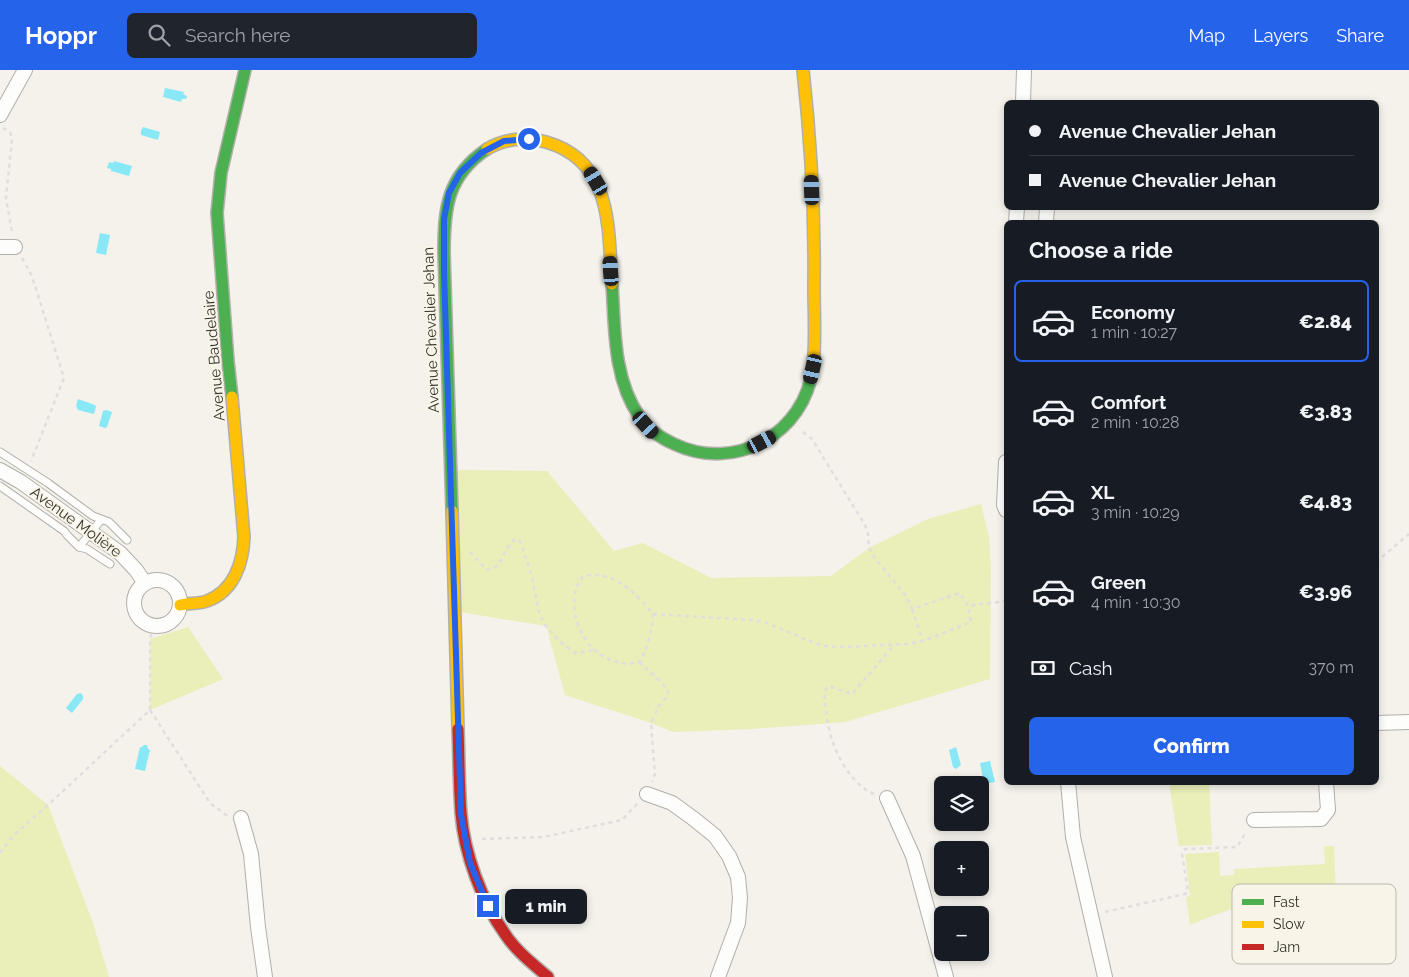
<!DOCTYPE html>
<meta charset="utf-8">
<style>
body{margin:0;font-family:Raleway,sans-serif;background:#20242c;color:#f1f3f6;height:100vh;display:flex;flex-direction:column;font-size:19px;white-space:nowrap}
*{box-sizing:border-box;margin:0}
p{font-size:16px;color:#9ea1a6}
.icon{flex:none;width:28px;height:28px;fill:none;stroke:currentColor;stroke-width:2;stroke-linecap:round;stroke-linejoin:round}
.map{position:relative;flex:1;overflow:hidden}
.panel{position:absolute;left:1004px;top:150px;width:375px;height:565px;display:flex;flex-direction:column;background:#171b24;border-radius:8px;box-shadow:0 2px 8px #0003}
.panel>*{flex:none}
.banner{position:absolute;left:1004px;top:30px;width:375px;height:110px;border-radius:8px;box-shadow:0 2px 8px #0003;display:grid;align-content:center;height:110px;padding:0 25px;background:#171b24}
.controls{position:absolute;left:934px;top:706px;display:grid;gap:10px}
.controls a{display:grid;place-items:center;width:55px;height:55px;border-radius:8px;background:#171b24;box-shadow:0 2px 8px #0003;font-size:25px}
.end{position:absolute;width:22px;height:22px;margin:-11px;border:6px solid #2563eb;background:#fff;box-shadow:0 0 0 2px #fff}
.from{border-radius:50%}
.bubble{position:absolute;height:35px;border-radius:8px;background:#171b24;box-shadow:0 2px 8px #0003;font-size:16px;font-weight:800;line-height:35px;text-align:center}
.car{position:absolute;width:15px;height:30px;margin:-15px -8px;border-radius:6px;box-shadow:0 0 4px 1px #0007;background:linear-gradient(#222 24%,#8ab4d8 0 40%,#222 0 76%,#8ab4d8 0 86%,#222 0)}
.banner b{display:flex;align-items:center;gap:18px;height:48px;font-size:19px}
.banner b+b{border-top:1px solid #363941}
.banner i{width:12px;height:12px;background:#f1f3f6}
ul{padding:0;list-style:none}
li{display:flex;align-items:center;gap:15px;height:82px;margin:0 10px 8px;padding:0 15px;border:2px solid transparent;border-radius:8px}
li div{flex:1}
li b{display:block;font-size:19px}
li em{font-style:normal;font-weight:800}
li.on{border-color:#2563eb}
li>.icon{width:45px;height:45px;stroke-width:1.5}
h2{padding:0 25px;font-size:22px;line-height:60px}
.pay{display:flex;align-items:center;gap:12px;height:55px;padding:0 25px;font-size:19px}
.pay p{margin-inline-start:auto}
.action{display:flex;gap:10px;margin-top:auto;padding:10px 25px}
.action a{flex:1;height:58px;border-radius:8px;background:#2563eb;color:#fff;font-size:20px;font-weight:800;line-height:58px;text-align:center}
header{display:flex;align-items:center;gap:30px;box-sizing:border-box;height:70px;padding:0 25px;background:#2563eb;color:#fff}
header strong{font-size:24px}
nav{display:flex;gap:28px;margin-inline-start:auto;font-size:18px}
.search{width:350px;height:45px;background:#20242c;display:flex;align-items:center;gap:12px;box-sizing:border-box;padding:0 18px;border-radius:8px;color:#9ea1a6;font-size:19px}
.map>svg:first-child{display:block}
.green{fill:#eaeeb8}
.water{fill:#88e8f6}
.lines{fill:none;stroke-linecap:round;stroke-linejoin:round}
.lane-casing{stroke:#b1afaa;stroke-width:9}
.street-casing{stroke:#b1afaa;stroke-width:16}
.fast-casing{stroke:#b1afaa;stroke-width:14}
.slow-casing{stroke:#b1afaa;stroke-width:14}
.jam-casing{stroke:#b1afaa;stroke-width:14}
.path{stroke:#dfdedd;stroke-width:2.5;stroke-dasharray:4 4;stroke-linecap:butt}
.lane{stroke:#fdfdfc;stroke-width:7}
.street{stroke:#fdfdfc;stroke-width:14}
.fast{stroke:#4caf50;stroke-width:11}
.slow{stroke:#ffc107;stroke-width:11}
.jam{stroke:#c62828;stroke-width:11}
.route{stroke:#2563eb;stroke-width:6}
.labels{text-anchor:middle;stroke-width:4;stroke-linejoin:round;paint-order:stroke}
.street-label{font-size:15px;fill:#34322d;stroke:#f8f4e7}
.key{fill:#f8f4e7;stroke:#bdbaaf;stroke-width:1}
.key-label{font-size:14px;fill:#34322d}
</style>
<header>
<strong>Hoppr</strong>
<div class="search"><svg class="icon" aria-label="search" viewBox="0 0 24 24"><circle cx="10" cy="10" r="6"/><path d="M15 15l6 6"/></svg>Search here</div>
<nav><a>Map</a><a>Layers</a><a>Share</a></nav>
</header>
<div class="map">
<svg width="1409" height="907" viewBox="0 0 1409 907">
<rect width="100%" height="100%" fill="#f4f2eb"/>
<!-- green -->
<g class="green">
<polygon points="457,400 547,401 614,481 643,473 711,508 831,506 869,478 928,449 981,434 989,467 991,501 990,609 845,652 752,659 673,662 651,653 565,625 546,556 460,542"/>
<polygon points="188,557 223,609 150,640 150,569"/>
<polygon points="0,696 48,735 93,853 109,907 0,907"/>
<polygon points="1169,713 1209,713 1212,775 1179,776"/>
<path d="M1324 776H1334L1336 829C1312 829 1289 828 1265 831 1239 835 1214 845 1190 855L1186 827 1190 826 1185 784 1219 782 1220 806 1234 805V799L1325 794Z"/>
</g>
<!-- water -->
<g class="water">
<polygon points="165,18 184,22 183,24 187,26 186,29 182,29 181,32 163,27"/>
<polygon points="143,57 160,62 158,70 141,65 141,61"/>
<polygon points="114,91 132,96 129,106 111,101 111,99 107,98 109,92 113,93"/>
<polygon points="100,163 110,165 106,185 96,183"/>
<polygon points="78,329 95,335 96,337 94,344 78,340 76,336"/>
<polygon points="106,340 112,342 107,357 105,358 99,356 103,341"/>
<polygon points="81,623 83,626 83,629 72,643 66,638 77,624"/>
<polygon points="144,675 147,675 148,679 150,680 145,701 135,699 140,677 142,677"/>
<polygon points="956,677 961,695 956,699 953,697 949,680"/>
<polygon points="990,691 995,712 984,714 980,693"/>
</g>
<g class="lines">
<!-- lane casing -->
<g class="lane-casing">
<g id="lane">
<polyline points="0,382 48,413 93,446 109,452 127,470"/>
<polyline points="0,416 64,461 68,466 79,477 87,479 110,494"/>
<polyline points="79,477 101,450"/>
</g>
</g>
<!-- street casing -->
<g class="street-casing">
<g id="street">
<polyline points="1023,32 1024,0"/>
<polyline points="0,45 25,0"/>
<polyline points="1016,152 1017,138"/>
<polyline points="1046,152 1047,138"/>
<polyline points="0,177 15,177"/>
<polyline points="1006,392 1004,435 1006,440"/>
<polyline points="0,400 21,412 120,483 136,500 145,513"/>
<circle cx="157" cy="533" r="23"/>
<polyline points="1376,653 1409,652"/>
<polyline points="1068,712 1073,767 1105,907"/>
<polyline points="647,724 672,733 694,749 715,766 729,786 738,807 740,828 738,853 718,907"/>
<polyline points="887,728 913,786 946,907"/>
<polyline points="241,748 251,784 258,857 265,907"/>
<polyline points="1254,750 1321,749 1328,740 1326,712"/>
</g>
</g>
<!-- fast casing -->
<g class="fast-casing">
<g id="fast">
<path d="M612 214C615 258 613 308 639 346 647 359 661 368 674 374 735 403 805 364 813 297"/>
<polyline points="232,327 228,291 217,143 221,103 245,0"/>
<path d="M452 441 444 183C444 138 447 106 487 79"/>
</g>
</g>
<!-- slow casing -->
<g class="slow-casing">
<g id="slow">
<path d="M803 0C811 72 815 144 814 217 814 243 816 271 813 297"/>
<path d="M487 79C504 69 526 66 546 72 613 91 608 158 612 214"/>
<polyline points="452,441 458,659"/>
<path d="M180 535C189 533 199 534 207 531 234 521 243 493 244 467L232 327"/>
</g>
</g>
<!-- jam casing -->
<g class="jam-casing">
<path id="jam" d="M458 659C459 687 459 715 461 743 464 783 482 832 505 864 516 881 533 894 548 907"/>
</g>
<!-- path -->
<g class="path">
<polyline points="3,58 10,62 12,69 6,128 12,162"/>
<polyline points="22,188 32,206 64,308 31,391"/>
<polyline points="803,362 812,369 865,455 868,464 869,478 875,488 906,526 912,539 960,523 968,536 1006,531"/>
<path d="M470 482 487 500C501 497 500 490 506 480 508 476 511 473 513 470L520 471 532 507 539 542 546 556 559 571 575 583 595 580"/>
<polyline points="1376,492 1409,464"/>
<polyline points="912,539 923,571"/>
<path d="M653 544C652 561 648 575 641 591 630 596 618 593 608 589 584 577 571 550 575 524 575 519 579 511 583 507 586 505 590 505 594 505 619 505 638 526 653 544L752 550 767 553 807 570 824 576 843 577 906 574 923 571 971 552 968 536"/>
<polyline points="639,592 661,612 668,621 665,629 658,637 656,642 651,653 655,704 652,712"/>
<polyline points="150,640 210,733 226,745 229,746"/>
<path d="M874 724C851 715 834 682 829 659 827 653 827 646 826 640 825 632 823 624 827 617H831L852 624 893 576"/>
<polyline points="482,769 543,767 622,750 638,733"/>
<polyline points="0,783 14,765 48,735 150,640 150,569 153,556"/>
<polyline points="1105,842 1185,824 1188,821 1182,784 1185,779 1237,777 1246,762"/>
</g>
<!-- lane -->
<use href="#lane" class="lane"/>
<!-- street -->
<use href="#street" class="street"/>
<!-- fast -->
<use href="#fast" class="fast"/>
<!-- slow -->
<use href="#slow" class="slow"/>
<!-- jam -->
<use href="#jam" class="jam"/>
</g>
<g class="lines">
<!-- route -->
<polyline class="route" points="488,836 470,793 461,745 444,202 444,149 449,123 460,103 481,83 504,71 529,69"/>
</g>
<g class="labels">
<!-- street labels -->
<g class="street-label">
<text transform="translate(431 260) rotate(-92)" y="5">Avenue Chevalier Jehan</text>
<text transform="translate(214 286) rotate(-95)" y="5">Avenue Baudelaire</text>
<text transform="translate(76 452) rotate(36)" y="5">Avenue Molière</text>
</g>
</g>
<!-- legend -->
<rect x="1232" y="814" width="164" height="80" rx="8" class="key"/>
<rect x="1242" y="829" width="22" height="6" fill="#4caf50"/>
<rect x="1242" y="851" width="22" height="7" fill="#ffc107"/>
<rect x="1242" y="874" width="22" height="6" fill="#c62828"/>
<g class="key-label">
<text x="1273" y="837">Fast</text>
<text x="1273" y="859">Slow</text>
<text x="1273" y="882">Jam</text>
</g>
</svg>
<div class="controls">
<a><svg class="icon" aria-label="layers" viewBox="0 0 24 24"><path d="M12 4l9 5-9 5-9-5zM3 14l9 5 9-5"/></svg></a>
<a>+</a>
<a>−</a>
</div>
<i class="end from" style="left:529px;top:69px"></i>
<i class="end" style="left:488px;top:836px"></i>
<div class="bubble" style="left:505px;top:819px;width:82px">1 min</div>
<i class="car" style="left:596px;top:111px;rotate:329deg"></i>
<i class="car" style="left:812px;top:120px;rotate:358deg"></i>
<i class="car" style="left:611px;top:201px;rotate:356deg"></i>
<i class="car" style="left:813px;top:299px;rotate:193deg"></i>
<i class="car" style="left:646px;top:355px;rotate:138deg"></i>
<i class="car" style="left:762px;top:372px;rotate:62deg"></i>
<div class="banner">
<b><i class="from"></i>Avenue Chevalier Jehan</b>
<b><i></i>Avenue Chevalier Jehan</b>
</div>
<section class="panel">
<h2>Choose a ride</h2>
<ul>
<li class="on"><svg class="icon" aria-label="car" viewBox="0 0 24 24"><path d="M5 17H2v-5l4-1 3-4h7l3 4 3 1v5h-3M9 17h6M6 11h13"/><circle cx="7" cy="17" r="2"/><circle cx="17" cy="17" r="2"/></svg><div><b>Economy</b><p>1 min · 10:27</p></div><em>€2.84</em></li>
<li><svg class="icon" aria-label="car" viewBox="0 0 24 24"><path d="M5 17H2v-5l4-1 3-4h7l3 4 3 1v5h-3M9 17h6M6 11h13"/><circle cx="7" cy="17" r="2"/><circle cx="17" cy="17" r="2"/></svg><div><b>Comfort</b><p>2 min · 10:28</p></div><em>€3.83</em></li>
<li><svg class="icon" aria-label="car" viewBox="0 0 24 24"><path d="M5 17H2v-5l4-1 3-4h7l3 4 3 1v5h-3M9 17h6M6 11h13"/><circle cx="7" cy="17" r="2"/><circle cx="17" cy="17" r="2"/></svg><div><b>XL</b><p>3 min · 10:29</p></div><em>€4.83</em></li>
<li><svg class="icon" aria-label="car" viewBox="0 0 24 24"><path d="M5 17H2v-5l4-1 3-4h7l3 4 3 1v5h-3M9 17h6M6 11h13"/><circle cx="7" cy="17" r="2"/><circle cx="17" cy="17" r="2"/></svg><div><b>Green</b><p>4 min · 10:30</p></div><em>€3.96</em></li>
</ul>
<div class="pay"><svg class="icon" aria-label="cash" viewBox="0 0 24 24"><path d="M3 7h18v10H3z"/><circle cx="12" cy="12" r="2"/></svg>Cash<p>370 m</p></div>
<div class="action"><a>Confirm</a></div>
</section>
</div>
